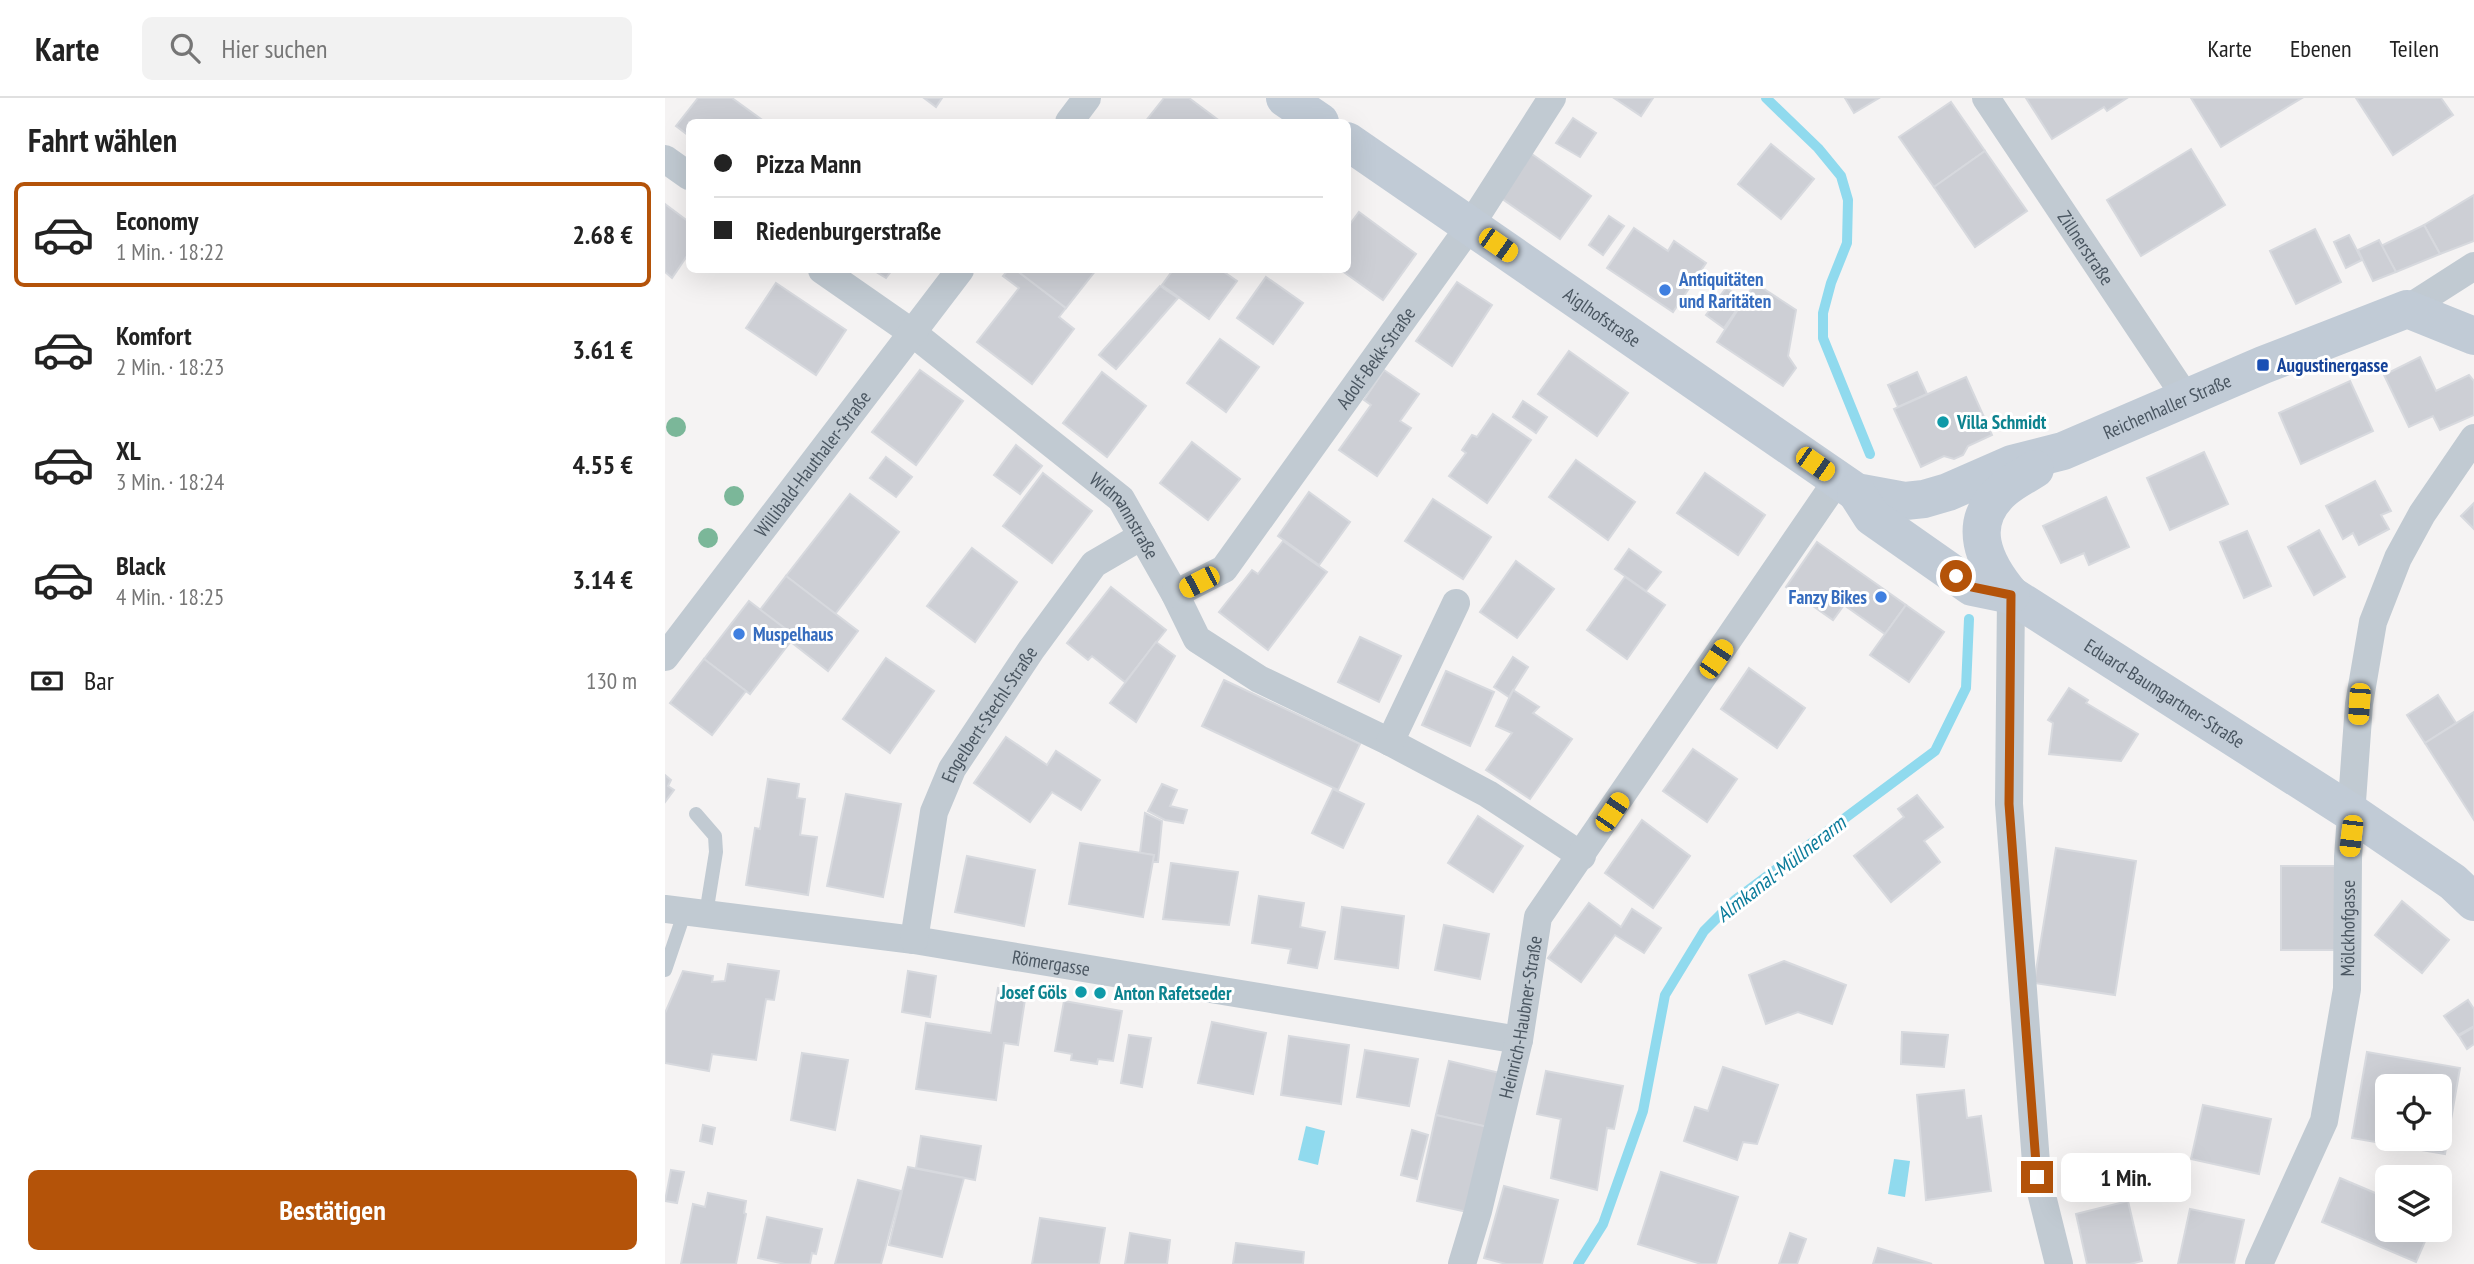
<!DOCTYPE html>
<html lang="de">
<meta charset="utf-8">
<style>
body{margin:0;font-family:"PT Sans Narrow",sans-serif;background:#f2f2f2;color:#222;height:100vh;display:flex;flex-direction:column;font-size:26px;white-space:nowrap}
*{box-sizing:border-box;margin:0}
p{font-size:23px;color:#767676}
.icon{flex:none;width:38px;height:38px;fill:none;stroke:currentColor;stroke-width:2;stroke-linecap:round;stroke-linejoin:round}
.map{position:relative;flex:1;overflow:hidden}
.drawer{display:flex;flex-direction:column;background:#fff;width:665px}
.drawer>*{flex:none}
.banner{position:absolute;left:21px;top:21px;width:665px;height:154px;border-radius:10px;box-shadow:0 7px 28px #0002;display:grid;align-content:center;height:154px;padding:0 28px;background:#fff}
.fabs{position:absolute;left:1710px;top:976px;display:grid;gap:14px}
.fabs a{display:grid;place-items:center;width:77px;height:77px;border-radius:10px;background:#fff;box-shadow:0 7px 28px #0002;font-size:35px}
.end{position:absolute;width:32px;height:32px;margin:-16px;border:9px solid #b45309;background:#fff;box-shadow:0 0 0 4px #fff}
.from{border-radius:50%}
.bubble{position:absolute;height:49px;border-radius:10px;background:#fff;box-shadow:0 7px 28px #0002;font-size:23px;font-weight:700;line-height:49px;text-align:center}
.car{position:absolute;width:21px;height:42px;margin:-21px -10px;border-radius:9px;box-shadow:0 0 5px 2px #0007;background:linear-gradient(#f5c518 24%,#345 0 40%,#f5c518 0 76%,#345 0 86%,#f5c518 0)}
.banner b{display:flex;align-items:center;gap:24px;height:66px;font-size:26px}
.banner b+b{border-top:2px solid #e0e0e0}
.banner i{width:18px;height:18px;background:#222}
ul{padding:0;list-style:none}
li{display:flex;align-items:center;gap:21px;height:105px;margin:0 14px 10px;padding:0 14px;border:4px solid transparent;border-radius:10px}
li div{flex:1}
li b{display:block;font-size:26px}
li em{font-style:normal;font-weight:700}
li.on{border-color:#b45309}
li>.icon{width:63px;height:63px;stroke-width:1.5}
h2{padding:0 28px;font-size:32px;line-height:84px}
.pay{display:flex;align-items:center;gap:18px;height:77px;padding:0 28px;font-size:26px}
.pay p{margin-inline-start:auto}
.cta{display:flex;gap:14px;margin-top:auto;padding:14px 28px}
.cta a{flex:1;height:80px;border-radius:10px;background:#b45309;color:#fff;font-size:28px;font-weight:700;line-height:80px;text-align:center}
header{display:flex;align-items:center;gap:42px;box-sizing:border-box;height:98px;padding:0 35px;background:#fff;border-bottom:2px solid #e0e0e0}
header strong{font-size:33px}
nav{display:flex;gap:38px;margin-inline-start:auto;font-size:24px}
.search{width:490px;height:63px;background:#f2f2f2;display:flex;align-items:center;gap:18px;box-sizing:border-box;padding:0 24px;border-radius:10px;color:#767676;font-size:26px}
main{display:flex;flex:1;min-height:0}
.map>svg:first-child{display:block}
.water{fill:#90daee}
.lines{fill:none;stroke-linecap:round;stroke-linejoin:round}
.stream{stroke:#90daee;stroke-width:10}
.building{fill:#cdcfd5;stroke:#d7d9de;stroke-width:2;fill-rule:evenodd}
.lane{stroke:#c1cad2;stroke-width:14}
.street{stroke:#c1cad2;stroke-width:28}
.secondary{stroke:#c1cbd6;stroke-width:38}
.tree{fill:#7bb799}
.route{stroke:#b45309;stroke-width:9}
.shop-dot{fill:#3f7fe0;stroke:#fff;stroke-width:2.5}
.transit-dot{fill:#1a4fb4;stroke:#fff;stroke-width:2.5}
.culture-dot{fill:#0f9aa8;stroke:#fff;stroke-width:2.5}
.labels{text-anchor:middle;stroke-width:6;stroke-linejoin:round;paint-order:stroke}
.street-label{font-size:19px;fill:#4a5661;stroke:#fff}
.shop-label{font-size:19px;font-weight:bold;fill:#366cbe;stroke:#fff;text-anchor:start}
.transit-label{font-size:19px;font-weight:bold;fill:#164399;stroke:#fff;text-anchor:start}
.culture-label{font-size:19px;font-weight:bold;fill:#0d838f;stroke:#fff;text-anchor:start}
.water-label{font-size:21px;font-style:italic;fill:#0c7c9b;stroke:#fff}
</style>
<header>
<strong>Karte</strong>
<div class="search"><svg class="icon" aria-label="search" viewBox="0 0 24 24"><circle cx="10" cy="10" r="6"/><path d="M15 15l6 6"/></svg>Hier suchen</div>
<nav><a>Karte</a><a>Ebenen</a><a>Teilen</a></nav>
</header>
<main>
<section class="drawer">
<h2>Fahrt wählen</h2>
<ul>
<li class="on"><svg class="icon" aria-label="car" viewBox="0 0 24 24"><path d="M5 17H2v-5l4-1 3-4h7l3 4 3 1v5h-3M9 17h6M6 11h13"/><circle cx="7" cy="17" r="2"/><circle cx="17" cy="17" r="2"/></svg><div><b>Economy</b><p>1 Min. · 18:22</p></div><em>2.68 €</em></li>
<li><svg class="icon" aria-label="car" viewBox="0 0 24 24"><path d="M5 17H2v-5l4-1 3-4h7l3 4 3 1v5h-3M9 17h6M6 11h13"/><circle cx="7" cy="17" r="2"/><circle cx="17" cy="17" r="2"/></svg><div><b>Komfort</b><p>2 Min. · 18:23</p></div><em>3.61 €</em></li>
<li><svg class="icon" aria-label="car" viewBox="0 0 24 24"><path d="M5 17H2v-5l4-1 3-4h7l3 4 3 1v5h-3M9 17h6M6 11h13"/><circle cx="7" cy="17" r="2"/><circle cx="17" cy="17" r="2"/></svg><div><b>XL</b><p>3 Min. · 18:24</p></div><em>4.55 €</em></li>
<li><svg class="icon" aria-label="car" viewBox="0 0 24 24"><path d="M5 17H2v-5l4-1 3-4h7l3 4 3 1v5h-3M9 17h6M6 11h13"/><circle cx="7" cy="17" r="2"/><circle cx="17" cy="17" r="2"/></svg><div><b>Black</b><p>4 Min. · 18:25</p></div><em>3.14 €</em></li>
</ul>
<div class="pay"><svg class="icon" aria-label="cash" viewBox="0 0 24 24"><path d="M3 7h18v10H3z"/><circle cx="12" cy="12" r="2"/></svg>Bar<p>130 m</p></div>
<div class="cta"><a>Bestätigen</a></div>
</section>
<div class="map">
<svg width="1809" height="1166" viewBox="0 0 1809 1166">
<rect width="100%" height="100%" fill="#f5f3f3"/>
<!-- water -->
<g class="water">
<polygon points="641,1028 660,1033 653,1067 633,1062"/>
<polygon points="1229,1061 1245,1063 1240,1099 1223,1096"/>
</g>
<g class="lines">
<!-- stream -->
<g class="stream">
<polyline points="1101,0 1153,50 1176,78 1183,102 1182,145 1166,185 1158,215 1158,240 1205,356"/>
<polyline points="913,1166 938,1126 978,1013 1000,897 1039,833 1070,802 1270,653 1301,590 1304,521"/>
</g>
</g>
<!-- building -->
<g class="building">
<polygon points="33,0 67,0 100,24 24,24 24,38 11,28"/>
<polygon points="259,0 277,0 271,9"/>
<polygon points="499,0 524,0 556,24 480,24"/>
<polygon points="949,0 988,0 976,18"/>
<polygon points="1180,0 1214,0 1189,15"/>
<polygon points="1361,0 1462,0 1442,13 1439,9 1387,41"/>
<polygon points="1526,0 1637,0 1556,49"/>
<polygon points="1691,0 1776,0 1788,17 1728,57"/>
<polygon points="1286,4 1320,53 1269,89 1234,39"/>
<polygon points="908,20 931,35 915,59 891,45"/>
<polygon points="1106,46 1149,81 1116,121 1073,86"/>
<polygon points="1526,51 1560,107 1476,158 1442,102"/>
<polygon points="1320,53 1362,113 1310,149 1269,89"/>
<polygon points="864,54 926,98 895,141 833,98"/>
<polygon points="1809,97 1809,143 1775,156 1759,127"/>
<polygon points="0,106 24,124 24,155 7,180 0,174"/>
<polygon points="694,114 751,156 718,202 676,172 682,172 682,130"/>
<polygon points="944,118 959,128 938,157 924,147"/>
<polygon points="1759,127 1775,156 1731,174 1716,148"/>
<polygon points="969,130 1003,153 1009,143 1041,165 1008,214 942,170"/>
<polygon points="1650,131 1676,184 1631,206 1605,153"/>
<polygon points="1684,137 1697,162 1681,170 1669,144"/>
<polygon points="1714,142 1731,174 1708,183 1693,152"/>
<polygon points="208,172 227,172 221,180"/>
<polygon points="343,172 351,172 401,210 394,219 409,231 367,286 312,244 354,190 338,178"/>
<polygon points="351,172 431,172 401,210"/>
<polygon points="508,172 556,172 572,183 544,221 497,187"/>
<polygon points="601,179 638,205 608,246 572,220"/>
<polygon points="792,184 827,207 787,268 751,243"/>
<polygon points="111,185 181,232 151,277 81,230"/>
<polygon points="1090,185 1131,212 1123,258 1131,270 1118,288 1052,244"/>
<polygon points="495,188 513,200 451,271 434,257"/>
<polygon points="1061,190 1079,201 1059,230 1041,217"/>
<polygon points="555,241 594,269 561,314 522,285"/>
<polygon points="904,253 963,295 932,338 873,296"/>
<polygon points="1755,259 1771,293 1804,277 1809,283 1809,317 1775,332 1768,318 1744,329 1719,277"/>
<polygon points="255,272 298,303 251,367 207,334"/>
<polygon points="719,272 754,296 735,323 746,330 712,378 674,352 706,307 699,302"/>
<polygon points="437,274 481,308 442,359 398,325"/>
<polygon points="1252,274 1262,296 1233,309 1223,287"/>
<polygon points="1301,279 1327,337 1303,348 1298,357 1289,361 1279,358 1256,369 1229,311"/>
<polygon points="1685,283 1708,333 1636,366 1614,315"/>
<polygon points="858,303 882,319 871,335 848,319"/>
<polygon points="828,316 866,342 822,405 784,378 801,355 797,352 807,337 812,339"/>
<polygon points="527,344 575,381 543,422 495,385"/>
<polygon points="351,347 377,368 355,396 329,377"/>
<polygon points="1539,354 1563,406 1505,432 1482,380"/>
<polygon points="221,359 247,379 231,399 205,380"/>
<polygon points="911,362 970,404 943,442 884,399"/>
<polygon points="378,375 427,413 387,465 338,428"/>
<polygon points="1040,375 1100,417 1073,457 1012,415"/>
<polygon points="1710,383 1726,413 1716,417 1724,431 1694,447 1688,435 1678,441 1661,408"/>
<polygon points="644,394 685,424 654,467 613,438"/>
<polygon points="185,396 234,434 170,516 121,478"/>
<polygon points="1441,399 1464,449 1424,467 1419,455 1396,465 1378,428"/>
<polygon points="768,401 826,439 798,481 740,443"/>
<polygon points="1809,405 1809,431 1796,418"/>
<polygon points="1654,432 1680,479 1649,497 1623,449"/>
<polygon points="1582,433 1606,488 1579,500 1555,444"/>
<polygon points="618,443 662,474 603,552 554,514 587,472 593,476"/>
<polygon points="1152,444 1241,507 1220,536 1179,507 1168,522 1121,489"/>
<polygon points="307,450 352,484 310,544 262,508"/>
<polygon points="964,451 996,474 981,493 950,471"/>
<polygon points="851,463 889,491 852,540 815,514"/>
<polygon points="121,478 193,533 163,573 126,544 130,538 95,512"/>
<polygon points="960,479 1000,507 962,561 922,532"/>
<polygon points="446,489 501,532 460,584 427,558 423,562 402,545"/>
<polygon points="84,503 130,538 85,596 39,561"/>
<polygon points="1241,507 1279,534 1244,584 1205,557"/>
<polygon points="695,539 736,558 714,604 673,584"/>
<polygon points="491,544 510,558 471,624 445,605"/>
<polygon points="848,559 863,569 844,599 829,589"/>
<polygon points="221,560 269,593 225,655 178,621"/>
<polygon points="39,561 81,593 47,637 5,605"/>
<polygon points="1084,570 1140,610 1112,650 1056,611"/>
<polygon points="781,573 829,594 805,648 757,627"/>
<polygon points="559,582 695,646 673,692 537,628"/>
<polygon points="1404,590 1423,602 1421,605 1473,636 1456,663 1384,656 1388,625 1383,622"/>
<polygon points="848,592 874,609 868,615 907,641 865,701 821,672 847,635 831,628"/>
<polygon points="1773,597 1791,625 1760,645 1742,617"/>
<polygon points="1809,614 1809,722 1760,645"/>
<polygon points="341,639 382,667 391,653 435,682 416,712 387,694 365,724 309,685"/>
<polygon points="1028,651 1072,681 1042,724 998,693"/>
<polygon points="0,677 6,682 3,688 9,692 0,704"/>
<polygon points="103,681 134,686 132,700 140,701 135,737 152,739 143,797 81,787 90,730 95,731"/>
<polygon points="497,686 512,692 505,708 522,712 518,725 500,722 483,713"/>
<polygon points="668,691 699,706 678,750 647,735"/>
<polygon points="181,696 236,706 218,799 162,788"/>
<polygon points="1252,697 1278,729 1259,743 1275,764 1226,804 1189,758 1239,719 1233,711"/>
<polygon points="480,715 497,723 493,764 487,764 489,757 475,755"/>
<polygon points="813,718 858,748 828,794 783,765"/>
<polygon points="977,722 1025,758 988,810 940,775"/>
<polygon points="415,745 489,757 478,819 404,806"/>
<polygon points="1391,750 1471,763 1450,897 1369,885"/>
<polygon points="302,758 370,772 359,828 290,814"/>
<polygon points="506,765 573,774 564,827 498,821"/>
<polygon points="1616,768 1673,768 1674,852 1616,852"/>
<polygon points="594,798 639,805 635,829 660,834 652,870 623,865 626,851 587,845"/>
<polygon points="1737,803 1784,842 1757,875 1710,837"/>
<polygon points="924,805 956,829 967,811 996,830 979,855 950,837 916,884 883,860"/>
<polygon points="677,809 739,818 733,870 670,861"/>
<polygon points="779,827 824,836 815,881 770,872"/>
<polygon points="1119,863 1181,887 1167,926 1133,914 1101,926 1084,877"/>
<polygon points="63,866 114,873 109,902 101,901 91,962 47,956 44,973 0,965 0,915 18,873 48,878 47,884 60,883"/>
<polygon points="243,873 271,878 265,919 237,914"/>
<polygon points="333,890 361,895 353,947 339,945 331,1002 251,991 261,925 326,935"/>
<polygon points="1803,902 1809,911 1809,928 1793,937 1779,918"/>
<polygon points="399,903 457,913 448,963 433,961 432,966 406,962 407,956 390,953"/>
<polygon points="547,924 601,935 588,996 533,985"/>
<polygon points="1809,929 1809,946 1802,951 1794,938"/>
<polygon points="1237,934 1283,937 1279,969 1236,966"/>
<polygon points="464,937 486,940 477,989 456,985"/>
<polygon points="624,938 684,947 676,1006 616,997"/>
<polygon points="700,952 753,961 744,1008 692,999"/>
<path d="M1702 954 1795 970 1780 1056 1687 1040ZM1722 989H1774V1041H1722Z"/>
<polygon points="137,955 183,962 170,1032 126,1022"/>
<polygon points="784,963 839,976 827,1030 771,1017"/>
<polygon points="1058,969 1113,987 1092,1046 1078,1044 1072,1062 1019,1043 1030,1009 1043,1013"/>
<polygon points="881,973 958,988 949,1031 942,1030 932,1092 886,1080 896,1021 872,1016"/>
<polygon points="1299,992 1302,1020 1316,1018 1326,1093 1261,1102 1252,997"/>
<polygon points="1538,1007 1606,1021 1594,1076 1526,1061"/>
<polygon points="771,1017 827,1030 807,1115 752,1103"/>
<polygon points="38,1027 50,1030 47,1046 35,1043"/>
<polygon points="747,1032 763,1037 752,1081 736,1077"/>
<polygon points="256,1038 316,1048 310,1082 251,1070"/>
<polygon points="243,1069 299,1080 277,1159 224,1147"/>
<polygon points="6,1072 19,1074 12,1105 0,1103"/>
<polygon points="996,1074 1073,1099 1051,1166 1036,1166 973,1146"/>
<polygon points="1675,1080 1722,1100 1722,1132 1765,1132 1751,1164 1657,1124"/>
<polygon points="193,1082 236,1093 216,1166 170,1166"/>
<polygon points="839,1088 893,1102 877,1166 841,1166 819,1160"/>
<polygon points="43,1095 81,1103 79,1115 81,1116 71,1166 16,1166 28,1106 40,1109"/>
<polygon points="1463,1103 1477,1163 1465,1166 1422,1166 1411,1116"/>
<polygon points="1525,1111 1579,1122 1569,1166 1513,1166"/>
<polygon points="102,1119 157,1131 151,1156 147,1155 145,1166 120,1166 93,1160"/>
<polygon points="375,1120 440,1130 434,1166 367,1166"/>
<polygon points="465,1135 505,1142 502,1166 460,1166"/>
<polygon points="1125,1135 1141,1141 1132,1166 1114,1166"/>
<polygon points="571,1145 639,1154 638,1166 568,1166"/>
<polygon points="1213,1150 1267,1166 1208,1166"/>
</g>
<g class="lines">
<!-- lane -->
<g class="lane">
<polyline points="31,716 50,738 51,754 41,816"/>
<polyline points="0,872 20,813"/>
</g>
<!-- street -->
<g class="street">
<path id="s1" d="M1321 0 1522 301"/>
<polyline points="404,24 422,0"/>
<polyline points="0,61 24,78"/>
<path id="s2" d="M157 172 249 236 456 401 510 496 532 541 594 581 725 644 823 696 917 758"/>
<polyline points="1742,211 1809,168"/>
<path id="s3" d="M510 496 559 471 805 128 887 0"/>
<polyline points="1346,497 1344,706 1372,1078 1394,1166"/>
<path id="s4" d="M0 559 295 172"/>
<polyline points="725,644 791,505"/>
<path id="s5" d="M0 811 249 842 854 942"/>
<path id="s6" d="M249 842 269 714 287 671 366 552 429 466 477 438"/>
<path id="s7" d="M797 1166 813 1113 854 942 873 819 1173 381"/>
<path id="s8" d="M1594 1166 1659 1023 1682 891 1683 759 1694 606 1708 524 1733 460 1757 416 1809 340"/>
</g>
<!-- secondary -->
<g class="secondary">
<polyline points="620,0 655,24"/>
<path id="s9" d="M682 43 1191 394 1240 403 1259 401 1283 394 1347 366 1398 353 1598 267 1742 211 1809 238"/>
<path id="s10" d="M1191 394 1207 419 1307 489 1346 497 1687 715 1788 784 1809 804"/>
<path d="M1346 497C1319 465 1300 425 1338 392 1347 384 1359 378 1370 371"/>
</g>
</g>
<!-- trees -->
<g class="tree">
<circle cx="11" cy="329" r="10"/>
<circle cx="69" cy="398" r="10"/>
<circle cx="43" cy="440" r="10"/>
</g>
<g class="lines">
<!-- route -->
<polyline class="route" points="1291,478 1307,489 1346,497 1344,706 1372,1079"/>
</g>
<!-- markers -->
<g class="shop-dot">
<circle cx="1000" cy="192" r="7"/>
<circle cx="1216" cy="499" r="7"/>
<circle cx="74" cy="536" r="7"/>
</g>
<rect class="transit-dot" x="1591" y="260" width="14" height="14" rx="3.5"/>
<g class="culture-dot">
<circle cx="1278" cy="324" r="7"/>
<circle cx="416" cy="894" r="7"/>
<circle cx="435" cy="895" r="7"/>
</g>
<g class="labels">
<!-- street labels -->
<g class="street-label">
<text dy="7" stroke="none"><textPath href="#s1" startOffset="180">Zillnerstraße</textPath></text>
<text dy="7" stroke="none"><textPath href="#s9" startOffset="310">Aiglhofstraße</textPath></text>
<text dy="7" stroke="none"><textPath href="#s3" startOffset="315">Adolf-Bekk-Straße</textPath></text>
<text dy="7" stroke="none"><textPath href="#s9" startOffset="948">Reichenhaller Straße</textPath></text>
<text dy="7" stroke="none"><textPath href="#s4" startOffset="243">Willibald-Hauthaler-Straße</textPath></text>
<text dy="7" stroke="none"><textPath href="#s2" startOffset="392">Widmannstraße</textPath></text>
<text dy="7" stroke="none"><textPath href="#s10" startOffset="374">Eduard-Baumgartner-Straße</textPath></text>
<text dy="7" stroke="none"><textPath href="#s6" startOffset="242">Engelbert-Stechl-Straße</textPath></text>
<text dy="7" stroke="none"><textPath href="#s8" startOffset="352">Mölckhofgasse</textPath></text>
<text dy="7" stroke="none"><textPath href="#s5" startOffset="390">Römergasse</textPath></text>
<text dy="7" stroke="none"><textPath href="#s7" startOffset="254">Heinrich-Haubner-Straße</textPath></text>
</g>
<!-- shop labels -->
<g class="shop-label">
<text x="1014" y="188">Antiquitäten<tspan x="1014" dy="22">und Raritäten</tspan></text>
<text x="1202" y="506" text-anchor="end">Fanzy Bikes</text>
<text x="88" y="543">Muspelhaus</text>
</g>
<!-- transit labels -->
<g class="transit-label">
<text x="1612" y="274">Augustinergasse</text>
</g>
<!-- culture labels -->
<g class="culture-label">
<text x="1292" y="331">Villa Schmidt</text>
<text x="402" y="901" text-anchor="end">Josef Göls</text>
<text x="449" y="902">Anton Rafetseder</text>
</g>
<!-- water labels -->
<g class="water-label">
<text transform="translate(1116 771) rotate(-38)" y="7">Almkanal-Müllnerarm</text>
</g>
</g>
</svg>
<div class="fabs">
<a><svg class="icon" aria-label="locate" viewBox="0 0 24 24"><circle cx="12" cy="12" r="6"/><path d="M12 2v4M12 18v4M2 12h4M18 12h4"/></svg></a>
<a><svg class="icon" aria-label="layers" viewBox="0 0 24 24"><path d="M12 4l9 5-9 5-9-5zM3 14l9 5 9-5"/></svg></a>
</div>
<i class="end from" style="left:1291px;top:478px"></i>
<i class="end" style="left:1372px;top:1079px"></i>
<div class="bubble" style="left:1396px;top:1055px;width:130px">1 Min.</div>
<i class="car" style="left:833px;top:147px;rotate:125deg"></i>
<i class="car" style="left:1150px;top:366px;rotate:125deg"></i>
<i class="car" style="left:534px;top:484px;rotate:243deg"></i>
<i class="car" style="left:1051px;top:561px;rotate:34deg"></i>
<i class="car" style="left:1694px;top:606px;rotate:184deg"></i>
<i class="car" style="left:947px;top:714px;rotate:34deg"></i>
<i class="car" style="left:1686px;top:738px;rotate:187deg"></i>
<div class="banner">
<b><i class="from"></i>Pizza Mann</b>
<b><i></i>Riedenburgerstraße</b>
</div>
</div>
</main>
